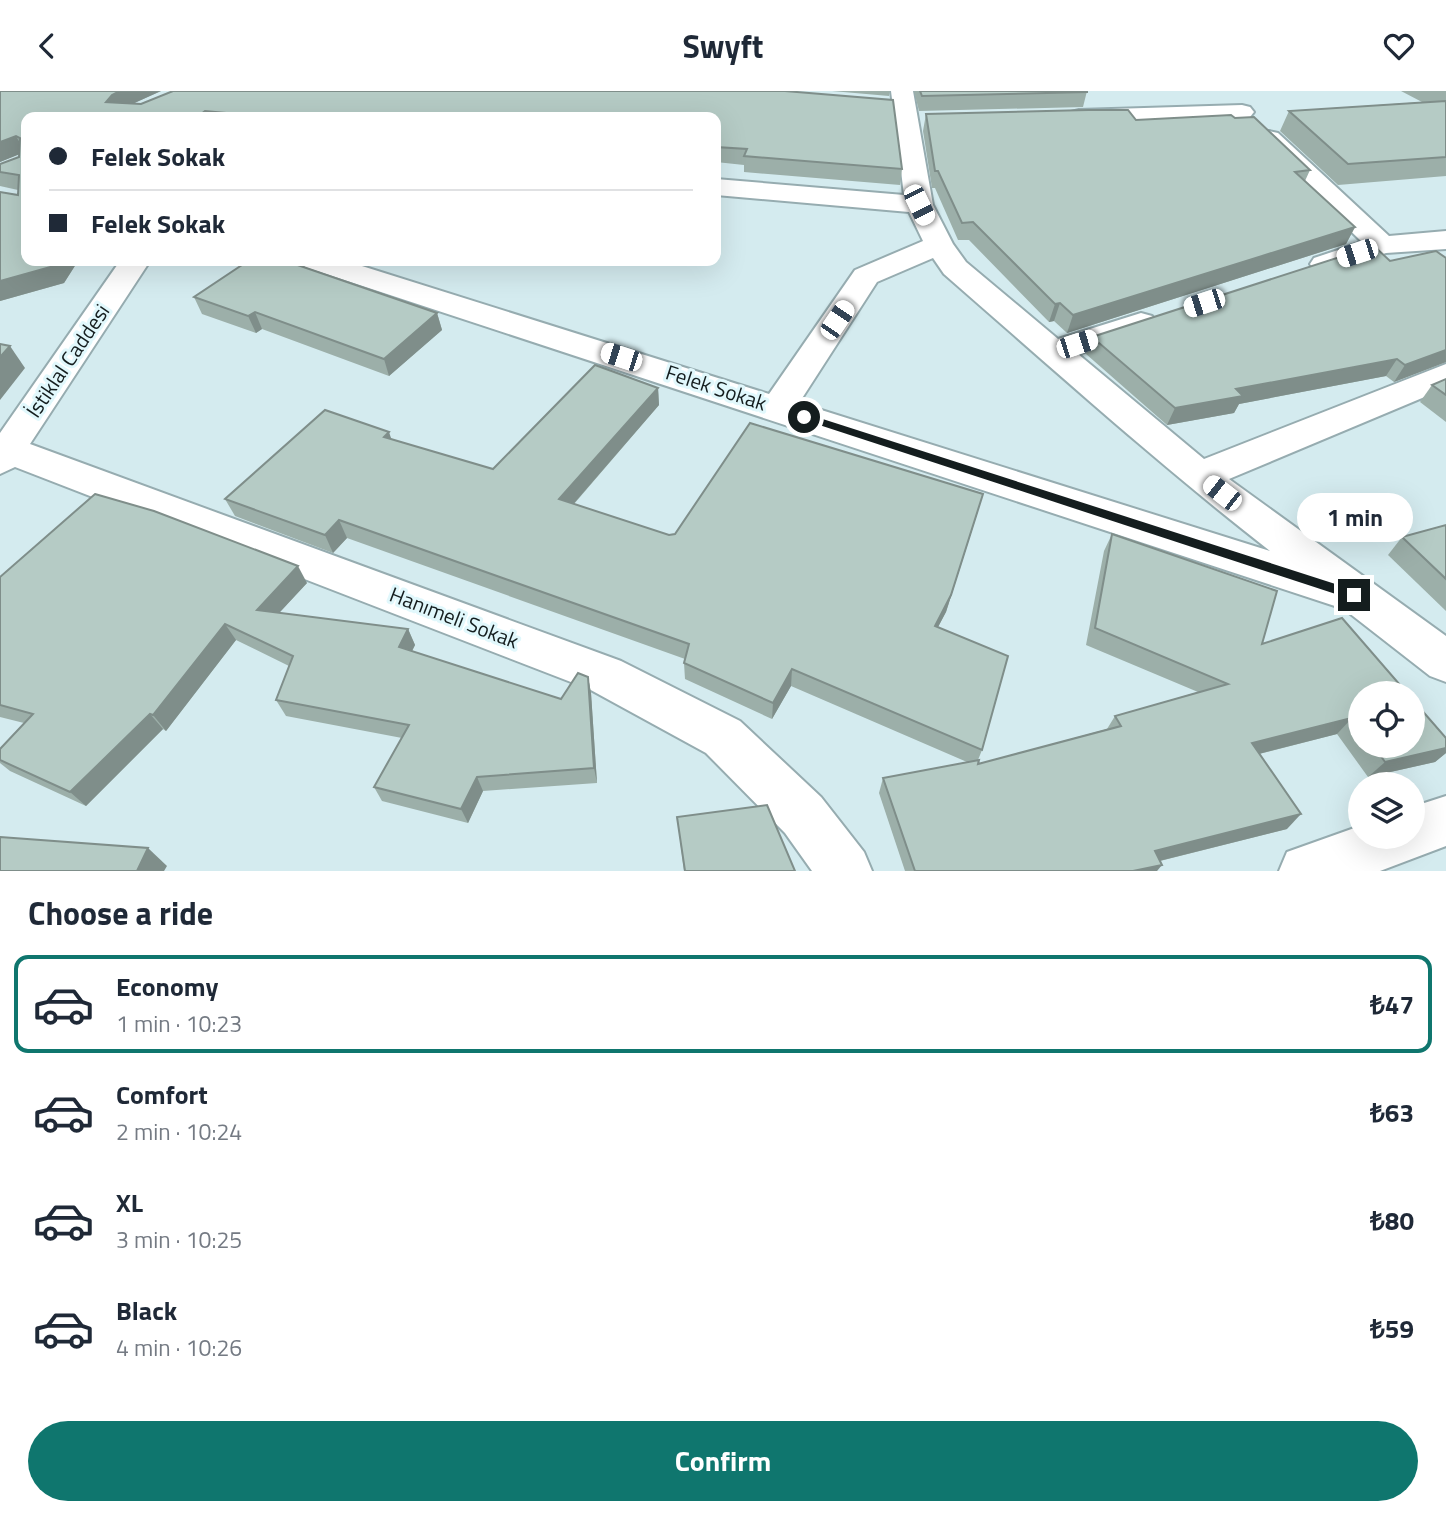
<!DOCTYPE html>
<meta charset="utf-8">
<style>
body{margin:0;font-family:"Titillium Web",sans-serif;background:#f2f2f3;color:#1f2937;height:100vh;display:flex;flex-direction:column;font-size:26px;white-space:nowrap}
*{box-sizing:border-box;margin:0}
p{font-size:23px;color:#747a83}
.icon{flex:none;width:38px;height:38px;fill:none;stroke:currentColor;stroke-width:2;stroke-linecap:round;stroke-linejoin:round}
.map{position:relative;height:780px;overflow:hidden}
.side{display:flex;flex-direction:column;background:#fff;flex:1}
.side>*{flex:none}
.guide{position:absolute;left:21px;top:21px;width:700px;height:154px;border-radius:14px;box-shadow:0 7px 28px #0002;display:grid;align-content:center;height:154px;padding:0 28px;background:#fff}
.buttons{position:absolute;left:1348px;top:590px;display:grid;gap:14px}
.buttons a{display:grid;place-items:center;width:77px;height:77px;border-radius:50%;background:#fff;box-shadow:0 7px 28px #0002;font-size:35px}
.end{position:absolute;width:32px;height:32px;margin:-16px;border:9px solid #141d1e;background:#fff;box-shadow:0 0 0 4px #fff}
.from{border-radius:50%}
.bubble{position:absolute;height:49px;border-radius:24px;background:#fff;box-shadow:0 7px 28px #0002;font-size:23px;font-weight:700;line-height:49px;text-align:center}
.car{position:absolute;width:21px;height:42px;margin:-21px -10px;border-radius:9px;box-shadow:0 0 5px 2px #0007;background:linear-gradient(#fff 24%,#345 0 40%,#fff 0 76%,#345 0 86%,#fff 0)}
.guide b{display:flex;align-items:center;gap:24px;height:66px;font-size:26px}
.guide b+b{border-top:2px solid #e0e1e3}
.guide i{width:18px;height:18px;background:#1f2937}
ul{padding:0;list-style:none}
li{display:flex;align-items:center;gap:21px;height:98px;margin:0 14px 10px;padding:0 14px;border:4px solid transparent;border-radius:14px}
li div{flex:1}
li b{display:block;font-size:26px}
li em{font-style:normal;font-weight:700}
li.selected{border-color:#0f766e}
li>.icon{width:63px;height:63px;stroke-width:1.5}
h2{padding:0 28px;font-size:32px;line-height:84px}
.button{display:flex;gap:14px;margin-top:auto;padding:14px 28px}
.button a{flex:1;height:80px;border-radius:42px;background:#0f766e;color:#fff;font-size:28px;font-weight:700;line-height:80px;text-align:center}
header{display:flex;justify-content:space-between;align-items:center;height:91px;padding:0 28px;background:#fff;font-size:32px;font-weight:700}
.map>svg:first-child{display:block}
.lines{fill:none;stroke-linecap:round;stroke-linejoin:round}
.minor-casing{stroke:#96acb0;stroke-width:4}
.minor{fill:#fff;fill-rule:evenodd}
.wall{fill:#9cafa9}
.shaded-wall{fill:#7f8e8a}
.building{fill:#b5cbc5;stroke:#7f8e8a;stroke-width:2}
.route{fill:#141d1e}
.labels{text-anchor:middle;stroke-width:6;stroke-linejoin:round;paint-order:stroke}
.street-label{font-size:21px;fill:#141d1e;stroke:#e1f8fc}
</style>
<header><svg class="icon" aria-label="back" viewBox="0 0 24 24"><path d="M15 5l-7 7 7 7"/></svg>Swyft<svg class="icon" aria-label="heart" viewBox="0 0 24 24"><path d="M12 20l-8-8c-3-5 5-10 8-4 3-6 11-1 8 4z"/></svg></header>
<div class="map">
<svg width="1446" height="780" viewBox="0 0 1446 780">
<rect width="100%" height="100%" fill="#d4ebef"/>
<g class="lines">
<!-- minor casing -->
<g class="minor-casing">
<g id="minor">
<path d="M891 0H913L933 114 953 153 966 171 1058 248 1141 222 1152 225 1157 232 1152 239 1078 263 1204 368 1446 273V297L1229 388 1446 545V591L1430 585 1344 518 305 176 301 170H346L769 303 855 179 923 150 909 121 716 104V88L904 104ZM933 167 944 183C1052 277 1157 372 1270 460L799 312 877 191Z"/>
<polygon points="1242,14 1250,16 1254,21 1250,26 1079,33 1071,31 1067,26 1071,21 1079,19"/>
<polygon points="1269,40 1278,42 1389,145 1446,140 1446,158 1386,162 1325,182 1314,179 1310,173 1314,167 1362,151 1260,52 1257,47 1260,42"/>
<polygon points="120,170 150,170 30,353 621,570 740,630 821,706 864,761 872,780 812,780 785,742 706,662 589,598 15,376 0,383 0,342"/>
<polygon points="1446,705 1446,755 1380,780 1279,780 1287,761 1360,735 1360,746 1412,746 1412,716"/>
</g>
</g>
<!-- minor -->
<use href="#minor" class="minor"/>
</g>
<!-- wall -->
<g class="wall">
<polygon points="0,0 161,0 132,13 141,13 173,0 785,0 893,9 902,78 900,94 744,81 744,74 716,71 716,26 26,26 26,170 78,170 64,192 0,210 0,101 18,104 18,99 0,95 0,73 19,66 19,63 0,71"/>
<polygon points="832,0 890,0 889,5"/>
<polygon points="914,0 1087,0 1083,16 919,20"/>
<polygon points="1401,0 1446,0 1446,85 1338,94 1280,40 1289,20 1422,11"/>
<polygon points="926,23 1136,29 1310,79 1305,90 1355,136 1346,153 1067,242 1054,230 1049,231 969,149 958,149 935,97 932,97 923,40"/>
<polygon points="194,206 437,222 442,239 389,285 262,238 256,242 202,223"/>
<polygon points="1092,246 1446,271 1394,291 1386,285 1239,313 1234,322 1167,334 1086,263"/>
<polygon points="1446,288 1446,331 1420,311 1432,294"/>
<polygon points="658,297 659,314 574,413 669,444 978,420 946,521 938,536 982,659 978,669 978,673 1107,638 1115,625 1198,601 1086,554 1104,460 1112,443 1262,553 1360,602 1360,654 1412,654 1446,647 1446,662 1435,671 1368,686 1337,643 1259,663 1287,738 1160,770 1157,780 905,780 879,702 883,687 967,671 791,595 772,628 685,588 684,572 685,568 347,447 333,462 235,425 225,408 391,348 493,378"/>
<polygon points="1446,434 1446,520 1388,464 1402,446"/>
<polygon points="0,486 307,492 279,522 408,538 415,554 412,560 561,608 588,586 591,602 597,692 483,700 468,732 382,710 374,696 402,647 286,625 276,609 289,575 236,549 166,640 163,638 86,715 10,680 0,672 0,658 24,632 0,626"/>
<polygon points="677,726 795,780 684,780"/>
</g>
<!-- shaded-wall -->
<g class="shaded-wall">
<polygon points="120,0 161,0 119,19 106,11 112,4"/>
<polygon points="205,20 208,26 197,26"/>
<polygon points="16,45 25,61 0,71 0,51"/>
<polygon points="1355,136 1346,153 1067,242 1073,224"/>
<polygon points="57,170 78,170 64,192 0,210 0,190"/>
<polygon points="1060,212 1054,230 1049,231 1055,213"/>
<polygon points="255,221 262,238 256,242 248,225"/>
<polygon points="437,222 442,239 389,285 384,268"/>
<polygon points="10,255 25,277 0,309 0,266"/>
<polygon points="1446,259 1446,271 1394,291 1405,274"/>
<polygon points="1397,268 1386,285 1239,313 1234,322 1167,334 1175,317 1236,298"/>
<polygon points="658,297 659,314 563,425 559,408"/>
<polygon points="389,341 395,359 384,346"/>
<polygon points="978,420 946,521 930,551 935,535"/>
<polygon points="339,429 347,447 333,462 325,444"/>
<polygon points="298,475 307,492 267,535 257,519"/>
<polygon points="225,533 236,549 166,640 153,624"/>
<polygon points="408,538 415,554 406,572 399,556"/>
<polygon points="792,578 791,595 772,628 773,612"/>
<polygon points="588,586 591,602 597,692 594,677"/>
<polygon points="150,623 163,638 86,715 70,701"/>
<polygon points="1352,627 1337,643 1239,668 1252,652"/>
<polygon points="1446,657 1446,662 1435,671 1368,686 1385,671"/>
<polygon points="477,686 483,700 468,732 461,718"/>
<polygon points="1301,723 1287,738 1143,774 1155,760"/>
<polygon points="148,757 167,775 164,780 137,780"/>
<polygon points="1162,774 1157,780 1133,780"/>
</g>
<!-- building -->
<g class="building">
<polygon points="0,0 120,0 112,4 106,11 141,13 173,0 785,0 893,9 902,78 744,65 747,58 716,56 716,26 271,26 205,20 197,26 26,26 26,170 57,170 54,175 0,190 0,101 18,104 19,84 0,81 0,73 19,66 20,47 16,45 0,51"/>
<polygon points="920,0 1087,0 1087,1 922,5"/>
<polygon points="1446,10 1446,66 1348,73 1289,20"/>
<polygon points="1088,19 1128,19 1136,29 1231,24 1235,27 1254,26 1310,79 1295,81 1355,136 1073,224 1060,212 1055,213 973,131 962,132 938,80 935,80 926,23"/>
<polygon points="1374,155 1390,170 1436,160 1446,167 1446,259 1405,274 1397,268 1236,298 1243,305 1175,317 1092,246"/>
<polygon points="248,170 286,170 437,222 384,268 255,221 248,225 194,206"/>
<polygon points="0,253 10,255 0,266"/>
<polygon points="595,274 658,297 559,408 669,444 675,443 750,332 983,403 951,504 935,535 1008,565 982,659 792,578 773,612 684,572 689,553 339,429 325,444 225,408 325,319 389,341 384,346 493,378"/>
<polygon points="1446,288 1446,304 1432,294"/>
<polygon points="95,403 154,420 298,475 257,519 408,538 399,556 561,608 578,582 588,586 594,677 477,686 461,718 374,696 409,634 276,609 293,565 225,533 153,624 150,623 70,701 0,669 0,658 33,623 0,614 0,486"/>
<polygon points="1446,434 1446,488 1402,446"/>
<polygon points="1112,443 1277,500 1262,553 1342,527 1407,602 1360,602 1360,637 1352,627 1252,652 1301,723 1155,760 1162,774 1133,780 915,780 883,687 979,669 978,673 1121,635 1115,625 1228,593 1095,537"/>
<polygon points="1412,608 1446,647 1446,657 1385,671 1373,654 1412,654"/>
<polygon points="767,714 795,780 685,780 677,726"/>
<polygon points="0,746 148,757 137,780 0,780"/>
</g>
<!-- route -->
<polygon class="route" points="804,322 1354,499 1361,504 1354,509 801,328 799,326"/>
<g class="labels">
<!-- street labels -->
<g class="street-label">
<text transform="translate(68 270) rotate(-56)" y="7">İstiklal Caddesi</text>
<text transform="translate(716 297) rotate(18)" y="7">Felek Sokak</text>
<text transform="translate(454 527) rotate(21)" y="7">Hanımeli Sokak</text>
</g>
</g>
</svg>
<div class="buttons">
<a><svg class="icon" aria-label="locate" viewBox="0 0 24 24"><circle cx="12" cy="12" r="6"/><path d="M12 2v4M12 18v4M2 12h4M18 12h4"/></svg></a>
<a><svg class="icon" aria-label="layers" viewBox="0 0 24 24"><path d="M12 4l9 5-9 5-9-5zM3 14l9 5 9-5"/></svg></a>
</div>
<i class="end from" style="left:804px;top:326px"></i>
<i class="end" style="left:1354px;top:504px"></i>
<div class="bubble" style="left:1297px;top:402px;width:116px">1 min</div>
<i class="car" style="left:919px;top:114px;rotate:154deg"></i>
<i class="car" style="left:1357px;top:162px;rotate:252deg"></i>
<i class="car" style="left:1204px;top:212px;rotate:252deg"></i>
<i class="car" style="left:837px;top:229px;rotate:34deg"></i>
<i class="car" style="left:1077px;top:253px;rotate:72deg"></i>
<i class="car" style="left:621px;top:266px;rotate:288deg"></i>
<i class="car" style="left:1222px;top:402px;rotate:308deg"></i>
<div class="guide">
<b><i class="from"></i>Felek Sokak</b>
<b><i></i>Felek Sokak</b>
</div>
</div>
<section class="side">
<h2>Choose a ride</h2>
<ul>
<li class="selected"><svg class="icon" aria-label="car" viewBox="0 0 24 24"><path d="M5 17H2v-5l4-1 3-4h7l3 4 3 1v5h-3M9 17h6M6 11h13"/><circle cx="7" cy="17" r="2"/><circle cx="17" cy="17" r="2"/></svg><div><b>Economy</b><p>1 min · 10:23</p></div><em>₺47</em></li>
<li><svg class="icon" aria-label="car" viewBox="0 0 24 24"><path d="M5 17H2v-5l4-1 3-4h7l3 4 3 1v5h-3M9 17h6M6 11h13"/><circle cx="7" cy="17" r="2"/><circle cx="17" cy="17" r="2"/></svg><div><b>Comfort</b><p>2 min · 10:24</p></div><em>₺63</em></li>
<li><svg class="icon" aria-label="car" viewBox="0 0 24 24"><path d="M5 17H2v-5l4-1 3-4h7l3 4 3 1v5h-3M9 17h6M6 11h13"/><circle cx="7" cy="17" r="2"/><circle cx="17" cy="17" r="2"/></svg><div><b>XL</b><p>3 min · 10:25</p></div><em>₺80</em></li>
<li><svg class="icon" aria-label="car" viewBox="0 0 24 24"><path d="M5 17H2v-5l4-1 3-4h7l3 4 3 1v5h-3M9 17h6M6 11h13"/><circle cx="7" cy="17" r="2"/><circle cx="17" cy="17" r="2"/></svg><div><b>Black</b><p>4 min · 10:26</p></div><em>₺59</em></li>
</ul>
<div class="button"><a>Confirm</a></div>
</section>
